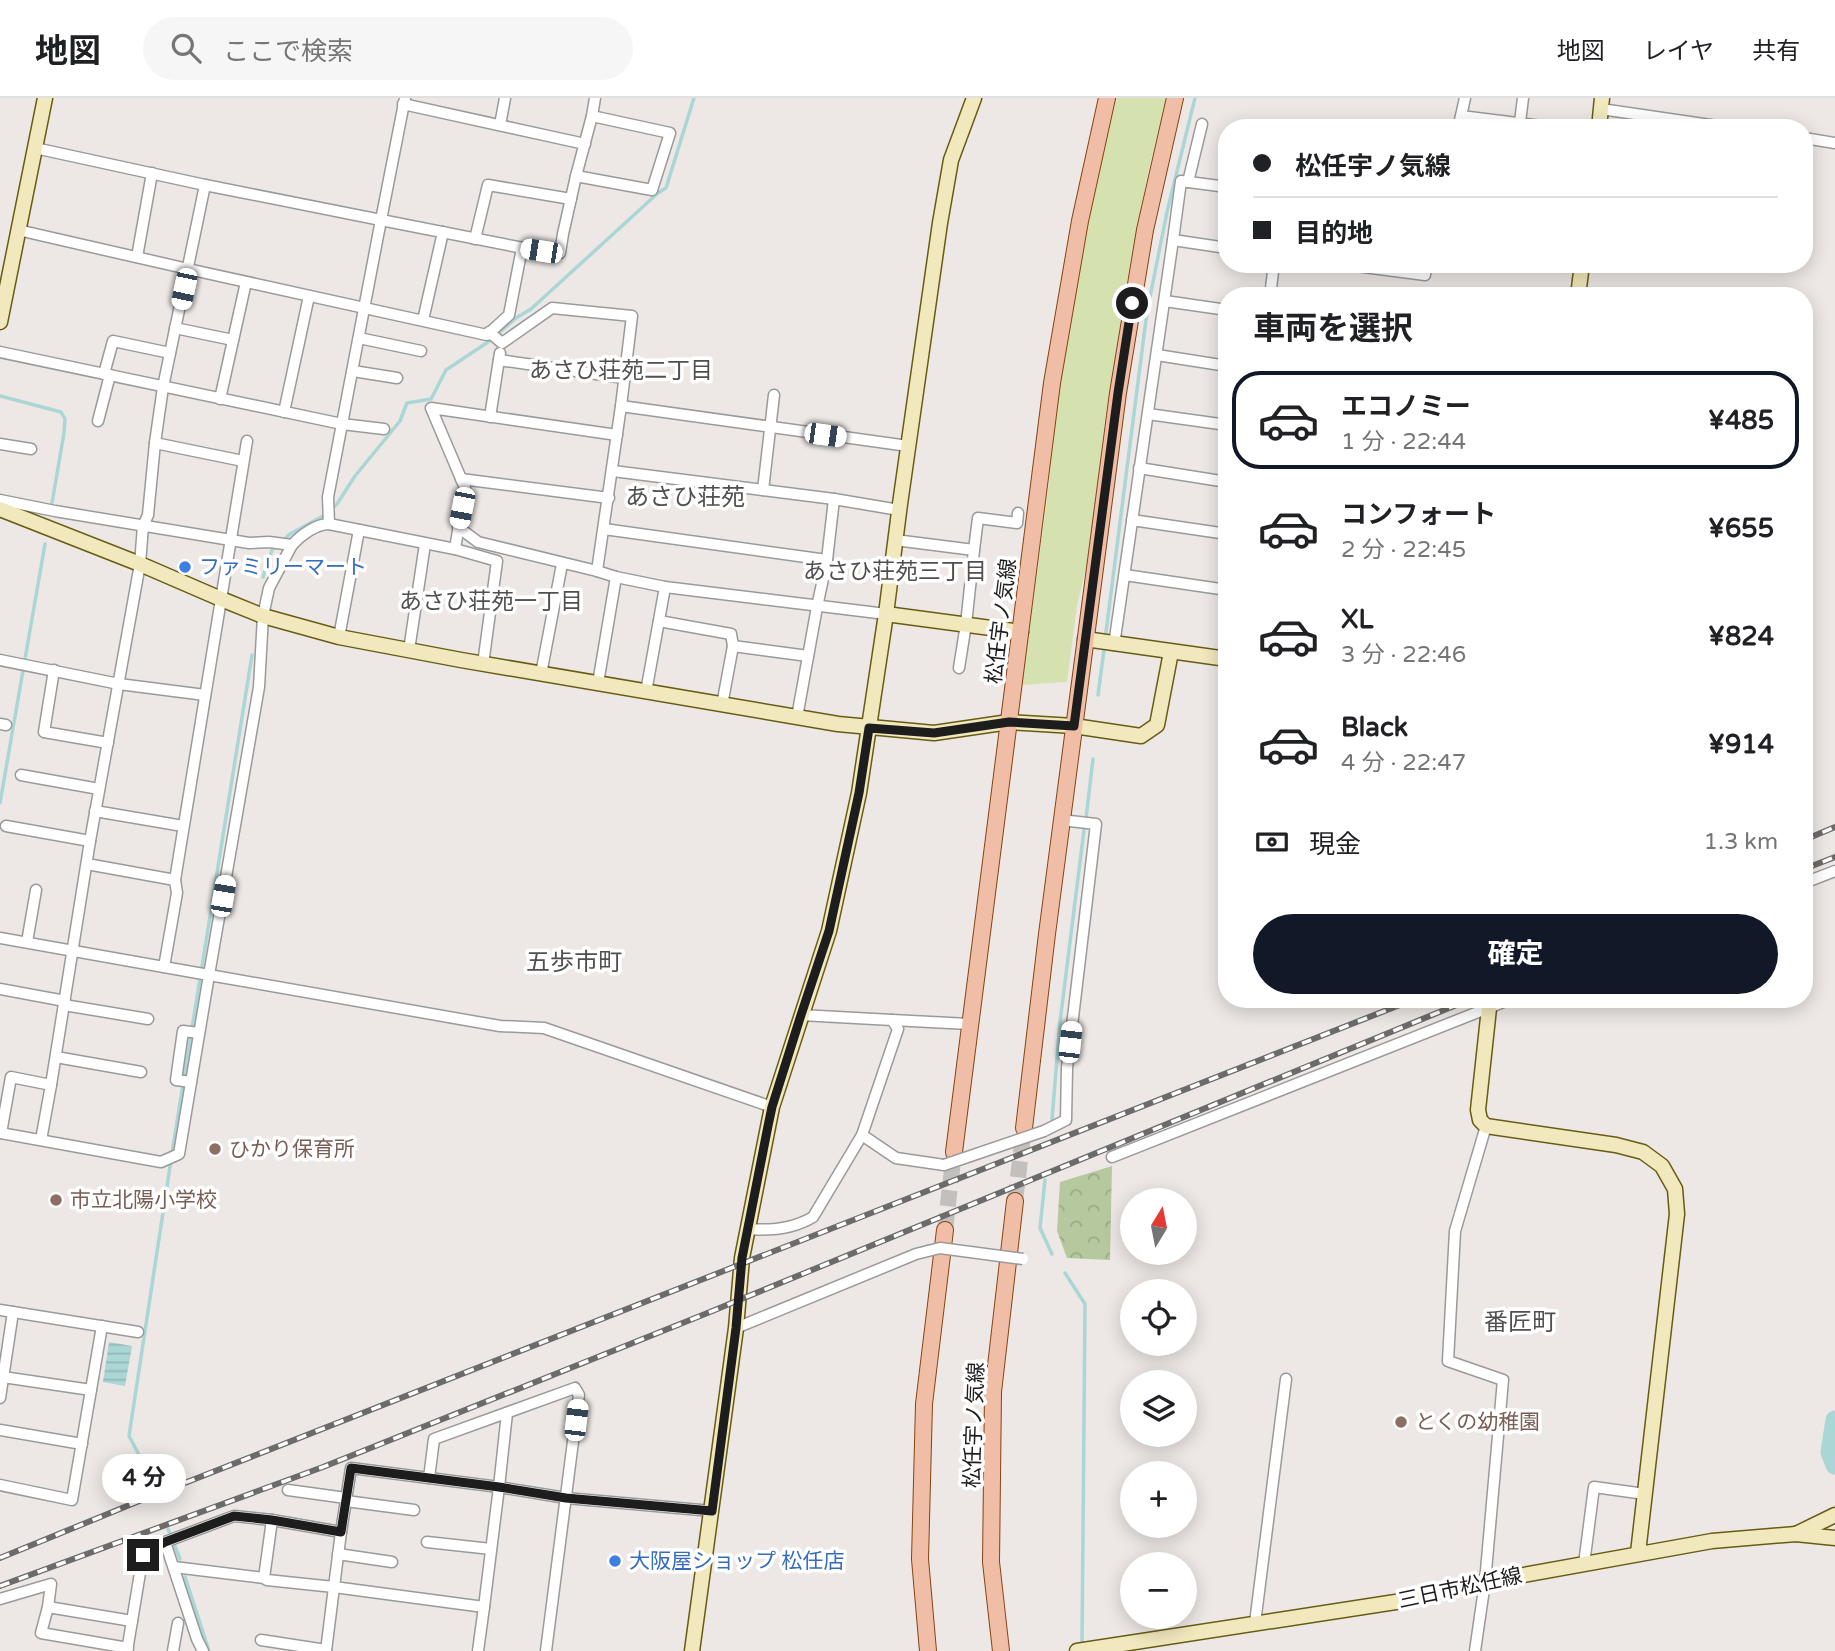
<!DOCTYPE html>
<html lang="ja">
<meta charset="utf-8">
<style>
body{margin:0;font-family:"Varela Round","Noto Sans JP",sans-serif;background:#f6f6f6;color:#202124;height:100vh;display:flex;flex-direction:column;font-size:26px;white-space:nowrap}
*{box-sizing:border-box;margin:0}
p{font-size:23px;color:#757577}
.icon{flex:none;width:38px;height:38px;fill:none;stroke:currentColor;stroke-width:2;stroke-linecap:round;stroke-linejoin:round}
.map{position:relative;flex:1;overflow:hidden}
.panel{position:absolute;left:1218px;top:189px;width:595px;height:721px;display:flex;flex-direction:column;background:#fff;border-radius:28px;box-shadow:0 4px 18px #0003}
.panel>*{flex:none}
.top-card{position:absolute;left:1218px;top:21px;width:595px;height:154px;border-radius:28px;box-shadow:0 4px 18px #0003;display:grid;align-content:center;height:154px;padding:0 35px;background:#fff}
.needle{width:46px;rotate:10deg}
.buttons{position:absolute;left:1120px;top:1090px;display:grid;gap:14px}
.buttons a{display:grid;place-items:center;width:77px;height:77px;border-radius:50%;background:#fff;box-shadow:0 4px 18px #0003;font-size:35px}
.end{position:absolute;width:32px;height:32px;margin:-16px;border:9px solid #1d1d1d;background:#fff;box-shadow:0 0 0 4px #fff}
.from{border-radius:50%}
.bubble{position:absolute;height:49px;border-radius:24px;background:#fff;box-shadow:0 4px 18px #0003;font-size:23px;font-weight:700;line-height:49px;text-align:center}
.car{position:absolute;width:21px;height:42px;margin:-21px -10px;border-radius:9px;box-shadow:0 0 5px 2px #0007;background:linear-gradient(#fff 24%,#345 0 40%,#fff 0 76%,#345 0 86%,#fff 0)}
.top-card b{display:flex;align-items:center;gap:24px;height:66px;font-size:26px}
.top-card b+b{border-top:2px solid #e0e0e0}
.top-card i{width:18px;height:18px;background:#202124}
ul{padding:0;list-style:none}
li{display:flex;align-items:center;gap:21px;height:98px;margin:0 14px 10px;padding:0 21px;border:4px solid transparent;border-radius:28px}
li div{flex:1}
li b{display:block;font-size:26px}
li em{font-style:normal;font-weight:700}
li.on{border-color:#111827}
li>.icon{width:63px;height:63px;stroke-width:1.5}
h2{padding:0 35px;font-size:32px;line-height:84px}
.pay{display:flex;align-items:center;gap:18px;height:77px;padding:0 35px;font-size:26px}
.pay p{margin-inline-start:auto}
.action{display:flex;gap:14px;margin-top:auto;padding:14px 35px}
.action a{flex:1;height:80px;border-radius:42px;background:#111827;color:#fff;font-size:28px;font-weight:700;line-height:80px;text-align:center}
header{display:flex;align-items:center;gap:42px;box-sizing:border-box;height:98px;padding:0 35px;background:#fff;border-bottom:2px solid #e0e0e0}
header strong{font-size:33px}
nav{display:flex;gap:38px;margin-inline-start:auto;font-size:24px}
.search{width:490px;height:63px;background:#f6f6f6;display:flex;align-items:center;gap:18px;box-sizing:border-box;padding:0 24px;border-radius:38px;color:#757577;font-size:26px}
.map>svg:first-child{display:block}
.grass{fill:#d5e2b0}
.forest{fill:url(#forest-crowns)}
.water{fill:url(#water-rules)}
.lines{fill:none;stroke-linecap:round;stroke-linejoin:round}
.stream{stroke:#aad6d5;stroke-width:3.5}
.river{stroke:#aad6d5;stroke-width:19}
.primary-tunnel{stroke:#c3bfbd;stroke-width:16;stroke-dasharray:16 8;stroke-linecap:butt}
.street-casing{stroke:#9a9a9a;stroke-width:13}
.secondary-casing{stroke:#675c12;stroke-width:17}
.primary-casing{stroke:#854312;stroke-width:18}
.street{stroke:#fff;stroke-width:10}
.secondary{stroke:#f2e8be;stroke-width:14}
.primary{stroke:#f0bea6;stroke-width:16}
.rail-casing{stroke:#6b6b6b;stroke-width:6}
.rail{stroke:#fff;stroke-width:3.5;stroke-dasharray:10;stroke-linecap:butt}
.street-bridge-casing{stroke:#9a9a9a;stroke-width:13;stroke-linecap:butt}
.street-bridge{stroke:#fff;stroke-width:10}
.route{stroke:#1d1d1d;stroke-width:9}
.shop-dot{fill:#3f7fe0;stroke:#fff;stroke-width:2.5}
.education-dot{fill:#8d6e63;stroke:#fff;stroke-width:2.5}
.labels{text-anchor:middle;stroke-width:7;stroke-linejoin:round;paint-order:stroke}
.shop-label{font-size:21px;fill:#366cbe;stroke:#fff;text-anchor:start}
.street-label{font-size:21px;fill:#1d1d1d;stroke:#fff}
.education-label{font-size:21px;fill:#785e54;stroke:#fff;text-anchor:start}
.neighbourhood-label{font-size:23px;fill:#505050;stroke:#fff}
.quarter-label{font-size:24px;fill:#505050;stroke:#fff}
</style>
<header>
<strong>地図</strong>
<div class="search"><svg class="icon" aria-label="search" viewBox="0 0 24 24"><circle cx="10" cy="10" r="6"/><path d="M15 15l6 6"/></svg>ここで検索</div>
<nav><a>地図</a><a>レイヤ</a><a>共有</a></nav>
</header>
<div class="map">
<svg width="1835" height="1553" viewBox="0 0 1835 1553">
<defs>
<pattern id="forest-crowns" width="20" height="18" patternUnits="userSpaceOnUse" patternTransform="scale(1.75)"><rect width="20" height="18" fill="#b5c89e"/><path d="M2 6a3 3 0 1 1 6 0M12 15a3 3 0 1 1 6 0" fill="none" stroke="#9bab88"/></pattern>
<pattern id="water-rules" width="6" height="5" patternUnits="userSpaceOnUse" patternTransform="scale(1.75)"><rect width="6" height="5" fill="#aad6d5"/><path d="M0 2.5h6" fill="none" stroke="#92b7b6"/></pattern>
</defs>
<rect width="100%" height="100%" fill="#ede8e5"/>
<!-- grass -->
<polygon class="grass" points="1115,0 1166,0 1148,75 1131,160 1105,321 1088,461 1077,508 1067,584 1022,587 1049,385 1051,339 1076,190 1092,101"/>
<!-- forest -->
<polygon class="forest" points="1112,1068 1110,1162 1067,1160 1057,1133 1060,1084"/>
<!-- water -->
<polygon class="water" points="109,1244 132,1248 125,1288 103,1284"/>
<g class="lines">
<!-- stream -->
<g class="stream">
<polyline points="0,298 61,314 65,321 64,335 52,405"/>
<polyline points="330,412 337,406 355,378 400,323 407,305 431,301 446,272 491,242 516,220 531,211 658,95 666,90 694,0"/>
<polyline points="284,442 290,436 325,417"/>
<polyline points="263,479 272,452 278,447"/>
<polyline points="1106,534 1147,214 1167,114 1195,0"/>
<polyline points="1098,597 1104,552"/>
<polyline points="0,705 45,446"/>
<polyline points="1086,720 1093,661"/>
<polyline points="1052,1021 1060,924 1084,732"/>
<polyline points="172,1055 252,557"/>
<polyline points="1045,1082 1040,1130 1052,1156"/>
<polyline points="1065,1175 1085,1206 1082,1547"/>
<polyline points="155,1387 129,1338 171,1062"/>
<polyline points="168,1431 180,1461"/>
<polyline points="185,1479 209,1553"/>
</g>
<!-- river -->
<polyline class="river" points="1835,1322 1830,1354 1835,1367"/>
<!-- primary-tunnel -->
<g class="primary-tunnel">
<polyline points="1015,1103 1024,1030"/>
<polyline points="945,1132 954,1054"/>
</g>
<!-- street casing -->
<g class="street-casing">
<g id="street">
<polyline points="403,6 585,46"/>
<polyline points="1601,11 1731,30"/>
<polyline points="1461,18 1465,0"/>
<polyline points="1520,24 1523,0"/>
<polyline points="500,27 505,0"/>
<polyline points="1458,30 1461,18 1558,30"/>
<polyline points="1804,40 1835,45"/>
<polyline points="35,50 205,87"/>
<polyline points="576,78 592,18"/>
<polyline points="1188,84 1202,26"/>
<polyline points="18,132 188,171 487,237 509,217 522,150"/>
<polyline points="475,141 488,87 571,101"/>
<polyline points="1173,142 1181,83 1227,89"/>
<polyline points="137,159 152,75"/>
<polyline points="1341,166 1425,177 1426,166"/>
<polyline points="1270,198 1274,166"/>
<polyline points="1165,203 1227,212"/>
<polyline points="423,222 443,134"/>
<polyline points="175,230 233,242"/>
<polyline points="489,234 502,245 552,210 632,218 621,308"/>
<polyline points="359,240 421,253"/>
<polyline points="0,254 342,326 384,331"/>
<polyline points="1157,257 1227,268"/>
<polyline points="499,262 624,280"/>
<polyline points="353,273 397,280"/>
<polyline points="104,276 113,243 170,255"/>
<polyline points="220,301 246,184"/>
<polyline points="284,314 309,198"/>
<polyline points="1148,316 1227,327"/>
<polyline points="490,319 500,255"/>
<polyline points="98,323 110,277"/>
<polyline points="155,345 243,363"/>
<polyline points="0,346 31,351"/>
<polyline points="1139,370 1227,384"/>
<polyline points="613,373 834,401 827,462 817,509 797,619"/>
<polyline points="461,381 609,400"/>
<polyline points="763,392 774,297"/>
<polyline points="834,401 899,412"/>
<path d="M0 402 55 413 249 445 269 444 292 447C301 437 316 426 329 426L455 451 497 463 483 566"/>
<polyline points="1132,422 1227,436"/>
<polyline points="329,426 328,399 381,122 518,149 560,155 563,136 576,78 652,92 670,35 592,18 595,0"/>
<polyline points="458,429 478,444 597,473 616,479 665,489 886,516"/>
<polyline points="604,431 827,462"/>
<polyline points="895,442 974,452 966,526 959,570"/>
<polyline points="292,447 269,490 263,518 259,589 209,877 500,928 544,930 772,1009"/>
<polyline points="455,451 465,390 431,310 617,337"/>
<polyline points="974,452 978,420 1017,425 1018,415"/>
<polyline points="597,473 621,308 908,348"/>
<polyline points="1125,477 1227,492"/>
<polyline points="659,523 731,536 733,548 722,607"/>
<polyline points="339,539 359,432"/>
<polyline points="1114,547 1173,142 1227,150"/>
<polyline points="733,548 808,558"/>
<polyline points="409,552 425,446"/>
<polyline points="0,562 119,586 205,597"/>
<polyline points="54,572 44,634 108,645"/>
<polyline points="541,576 562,466"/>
<polyline points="598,585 616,479"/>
<polyline points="646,594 665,489"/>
<polyline points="0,626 6,627"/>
<polyline points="21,677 99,691"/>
<polyline points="95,713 183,728"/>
<polyline points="6,728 90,743"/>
<polyline points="87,766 175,782 247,343"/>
<polyline points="1804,785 1835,773"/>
<polyline points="0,840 209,877 179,1056 161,1064 0,1035"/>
<polyline points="27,844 36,792"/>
<polyline points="164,869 177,795 175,782"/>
<polyline points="0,891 65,903"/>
<polyline points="64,907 148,921"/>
<polyline points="892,922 969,926"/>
<polyline points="56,959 141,974"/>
<polyline points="191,984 176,982 183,933 199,935"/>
<polyline points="1044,1033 1066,1022 1067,970 1096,726 1061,722"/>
<polyline points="1,1035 11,979 51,987 90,743 140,466 143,428 148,417 155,345 163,289 205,87 381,122 405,0"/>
<polyline points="862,1037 896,1060 944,1067"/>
<polyline points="41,1042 51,987"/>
<polyline points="1112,1059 1511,901"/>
<path d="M748 1131C771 1133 793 1131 813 1119L862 1037 898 931 892 922 801 917"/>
<polyline points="0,1212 138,1234"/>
<polyline points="736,1230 916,1156 928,1153"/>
<polyline points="3,1279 91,1292"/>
<polyline points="0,1300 13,1214"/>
<polyline points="0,1332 82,1346"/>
<polyline points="429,1380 434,1341 575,1290 579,1297 546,1553"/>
<polyline points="0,1387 72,1402 102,1228"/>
<polyline points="288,1392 346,1400"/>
<polyline points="346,1403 414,1412"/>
<polyline points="341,1434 351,1370 499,1389 507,1315"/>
<polyline points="427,1444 491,1451"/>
<polyline points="338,1456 392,1464"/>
<polyline points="1584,1466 1594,1389 1645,1396"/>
<polyline points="174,1469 264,1480 267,1482 334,1489 326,1553"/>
<polyline points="264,1480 272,1422"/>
<polyline points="0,1501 51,1486 48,1509 41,1535 128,1550"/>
<polyline points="48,1509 132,1523"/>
<polyline points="1255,1525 1286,1281"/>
<polyline points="261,1542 326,1552"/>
<polyline points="127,1553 143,1457 165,1444"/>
<polyline points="173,1553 178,1525"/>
<polyline points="203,1553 197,1541 165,1444 234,1418 272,1422 341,1434 334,1489 484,1509 499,1389 566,1400 712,1413"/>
<polyline points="478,1553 484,1509"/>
<polyline points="1475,1553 1485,1484 1503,1282 1448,1263 1455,1133 1486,1028"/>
</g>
</g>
<!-- secondary casing -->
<g class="secondary-casing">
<g id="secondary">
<polyline points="1599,30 1602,0"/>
<polyline points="1578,198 1582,166"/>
<polyline points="0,224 45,0"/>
<polyline points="0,411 140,466 221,501 263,518 339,539 461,562 838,626 934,635 1009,624 1074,628 1141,638 1157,627 1171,554"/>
<polyline points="886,516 1021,534"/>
<polyline points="1085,541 1227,561"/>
<polyline points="1490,901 1478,1012 1480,1022 1486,1028 1616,1047 1643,1054 1662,1068 1675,1091 1677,1116 1638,1455"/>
<polyline points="1796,1436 1835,1417"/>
<polyline points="692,1553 736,1230 742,1160 772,1009 829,833 859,695 886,516 900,406 940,125 951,62 974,0"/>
<polyline points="1077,1553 1415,1501 1433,1495 1485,1484 1712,1443 1796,1436 1835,1440"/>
</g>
</g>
<!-- primary casing -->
<g class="primary-casing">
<g id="primary">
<polyline points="1024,1030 1047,836 1118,295 1145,132 1175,0"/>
<polyline points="954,1054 1052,285 1080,123 1107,0"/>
<polyline points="928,1553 920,1461 924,1306 945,1132"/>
<polyline points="1001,1553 991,1464 993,1294 1015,1103"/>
</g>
</g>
<!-- street -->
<use href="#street" class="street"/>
<!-- secondary -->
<use href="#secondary" class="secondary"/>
<!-- primary -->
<use href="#primary" class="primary"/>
<!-- rail casing -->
<g class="rail-casing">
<g id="rail">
<polyline points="1804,742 1835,729"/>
<polyline points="1804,771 1835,759"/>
<polyline points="0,1460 149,1399 1415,901"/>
<polyline points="0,1488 323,1369 705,1216 1471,901"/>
</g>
</g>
<!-- rail -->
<use href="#rail" class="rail"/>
<!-- street-bridge casing -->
<g class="street-bridge-casing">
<g id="street-bridge">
<polyline points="944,1067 1044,1033"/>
<polyline points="928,1153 940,1150 1023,1161"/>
</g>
</g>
<!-- street-bridge -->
<use href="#street-bridge" class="street-bridge"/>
</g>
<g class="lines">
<!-- route -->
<polyline class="route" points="143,1457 165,1444 234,1418 272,1422 341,1434 351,1370 499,1389 566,1400 712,1413 736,1230 742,1160 768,1028 772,1009 801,917 829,833 859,695 869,630 934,635 1009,624 1074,628 1118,295 1132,205"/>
</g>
<!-- markers -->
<g class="shop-dot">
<circle cx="185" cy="469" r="7"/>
<circle cx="615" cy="1463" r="7"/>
</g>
<g class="education-dot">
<circle cx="215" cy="1051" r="7"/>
<circle cx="56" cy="1102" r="7"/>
<circle cx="1401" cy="1324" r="7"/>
</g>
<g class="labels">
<!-- shop labels -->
<g class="shop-label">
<text x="199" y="476">ファミリーマート</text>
<text x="629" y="1470">大阪屋ショップ 松任店</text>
</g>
<!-- street labels -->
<g class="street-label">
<text transform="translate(1001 523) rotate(-83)" y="7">松任宇ノ気線</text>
<text transform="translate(974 1327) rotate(-88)" y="7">松任宇ノ気線</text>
<text transform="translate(1460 1490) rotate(-12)" y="7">三日市松任線</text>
</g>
<!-- education labels -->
<g class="education-label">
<text x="229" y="1058">ひかり保育所</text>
<text x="70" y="1109">市立北陽小学校</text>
<text x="1415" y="1331">とくの幼稚園</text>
</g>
<!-- neighbourhood labels -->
<g class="neighbourhood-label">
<text x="621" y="280">あさひ荘苑二丁目</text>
<text x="895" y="481">あさひ荘苑三丁目</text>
<text x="491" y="511">あさひ荘苑一丁目</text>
</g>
<!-- quarter labels -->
<g class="quarter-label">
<text x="685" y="407">あさひ荘苑</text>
<text x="574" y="872">五歩市町</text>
<text x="1520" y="1232">番匠町</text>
</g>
</g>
</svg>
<div class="buttons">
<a><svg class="needle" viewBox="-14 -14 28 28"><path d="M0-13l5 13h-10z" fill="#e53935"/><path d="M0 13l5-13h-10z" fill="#757577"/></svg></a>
<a><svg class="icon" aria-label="locate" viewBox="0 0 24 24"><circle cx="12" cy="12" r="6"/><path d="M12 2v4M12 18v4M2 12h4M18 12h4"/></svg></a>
<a><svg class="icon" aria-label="layers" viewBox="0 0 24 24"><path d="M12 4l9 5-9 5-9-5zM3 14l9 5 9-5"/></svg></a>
<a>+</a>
<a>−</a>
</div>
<i class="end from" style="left:1132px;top:205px"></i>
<i class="end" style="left:143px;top:1457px"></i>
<div class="bubble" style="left:102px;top:1356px;width:84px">4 分</div>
<i class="car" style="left:541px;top:153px;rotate:279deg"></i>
<i class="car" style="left:184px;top:191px;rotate:192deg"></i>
<i class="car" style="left:825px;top:337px;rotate:98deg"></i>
<i class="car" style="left:462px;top:410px;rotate:191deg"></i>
<i class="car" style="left:223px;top:798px;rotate:10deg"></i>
<i class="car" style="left:1070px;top:944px;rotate:6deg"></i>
<i class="car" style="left:576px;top:1322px;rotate:7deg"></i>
<div class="top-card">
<b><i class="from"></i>松任宇ノ気線</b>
<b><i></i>目的地</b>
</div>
<section class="panel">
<h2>車両を選択</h2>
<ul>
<li class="on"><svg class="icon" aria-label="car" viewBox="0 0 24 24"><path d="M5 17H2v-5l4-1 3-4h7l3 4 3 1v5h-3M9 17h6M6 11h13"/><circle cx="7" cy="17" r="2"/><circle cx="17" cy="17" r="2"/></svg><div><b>エコノミー</b><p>1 分 · 22:44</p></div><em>¥485</em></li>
<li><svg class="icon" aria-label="car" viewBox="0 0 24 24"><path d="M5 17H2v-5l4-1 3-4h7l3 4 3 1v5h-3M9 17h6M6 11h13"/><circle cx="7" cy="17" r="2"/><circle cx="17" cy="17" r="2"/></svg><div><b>コンフォート</b><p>2 分 · 22:45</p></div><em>¥655</em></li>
<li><svg class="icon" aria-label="car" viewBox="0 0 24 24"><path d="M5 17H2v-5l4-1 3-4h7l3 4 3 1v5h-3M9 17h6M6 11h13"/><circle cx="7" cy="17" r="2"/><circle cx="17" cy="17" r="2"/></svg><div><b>XL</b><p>3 分 · 22:46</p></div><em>¥824</em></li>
<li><svg class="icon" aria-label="car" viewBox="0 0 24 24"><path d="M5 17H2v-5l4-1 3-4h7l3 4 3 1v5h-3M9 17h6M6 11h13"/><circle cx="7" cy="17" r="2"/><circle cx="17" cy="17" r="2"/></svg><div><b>Black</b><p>4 分 · 22:47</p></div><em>¥914</em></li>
</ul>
<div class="pay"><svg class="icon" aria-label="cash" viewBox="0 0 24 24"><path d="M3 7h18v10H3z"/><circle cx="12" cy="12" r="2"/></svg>現金<p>1.3 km</p></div>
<div class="action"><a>確定</a></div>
</section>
</div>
